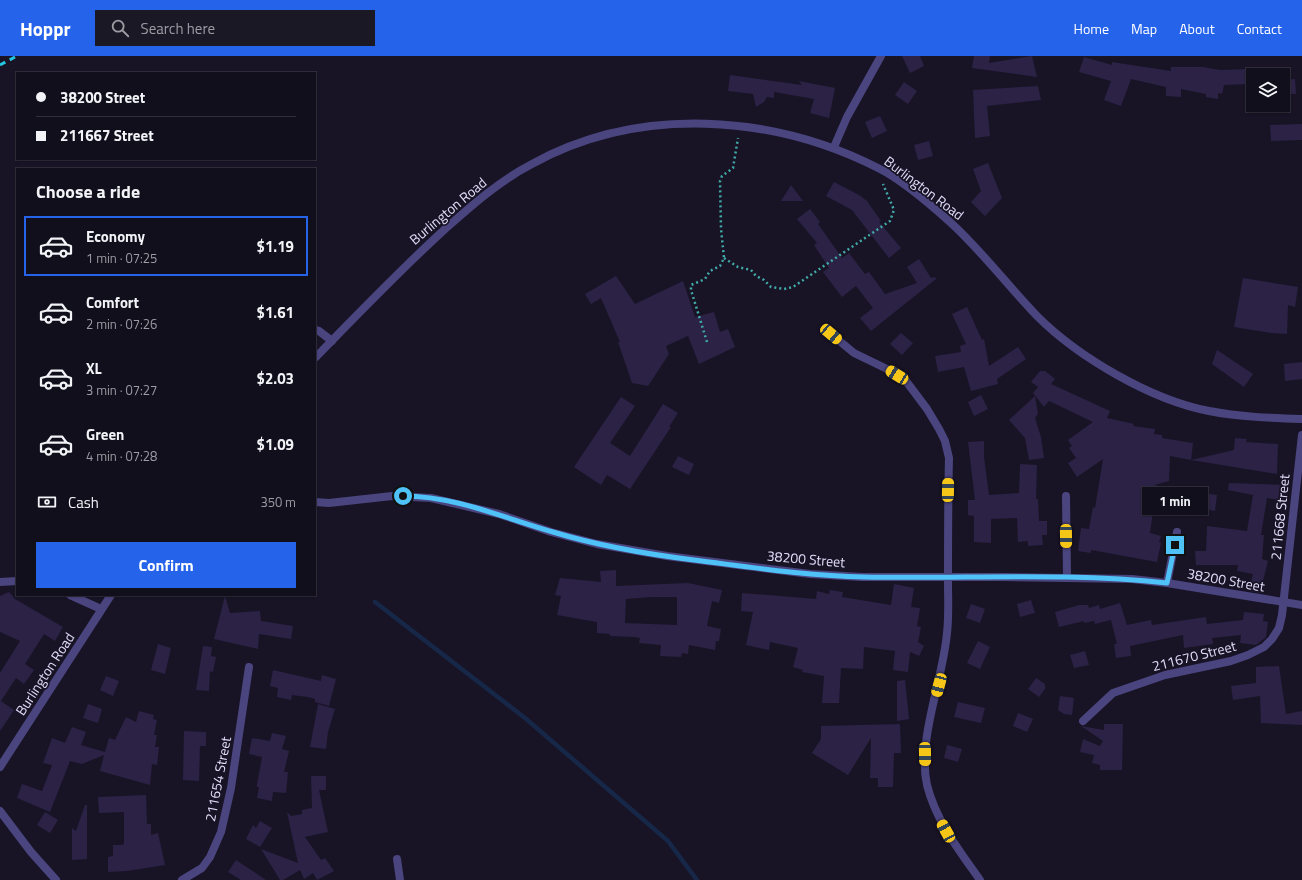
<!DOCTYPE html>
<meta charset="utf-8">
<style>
body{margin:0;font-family:"Titillium Web",sans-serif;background:#1b1825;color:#f1f3f6;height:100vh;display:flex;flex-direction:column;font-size:15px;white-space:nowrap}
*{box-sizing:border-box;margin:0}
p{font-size:13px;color:#9c9ca3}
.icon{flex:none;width:22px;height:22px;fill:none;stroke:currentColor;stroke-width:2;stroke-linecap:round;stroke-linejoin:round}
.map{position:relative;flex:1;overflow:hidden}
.details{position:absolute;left:16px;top:112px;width:300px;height:428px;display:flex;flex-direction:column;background:#120f1c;border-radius:0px;box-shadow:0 1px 3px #0004,0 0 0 1px #312f3b}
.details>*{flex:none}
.banner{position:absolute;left:16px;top:16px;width:300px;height:88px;border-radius:0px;box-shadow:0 1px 3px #0004,0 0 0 1px #312f3b;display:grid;align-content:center;height:88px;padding:0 20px;background:#120f1c}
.controls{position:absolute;left:1246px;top:12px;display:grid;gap:8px}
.controls a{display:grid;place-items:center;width:44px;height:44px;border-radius:0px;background:#120f1c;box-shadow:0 1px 3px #0004,0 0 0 1px #312f3b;font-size:20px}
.end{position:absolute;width:18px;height:18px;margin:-9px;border:5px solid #4fc3f7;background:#111;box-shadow:0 0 0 2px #111}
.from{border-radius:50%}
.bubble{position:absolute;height:28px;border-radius:0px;background:#120f1c;box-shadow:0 1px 3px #0004,0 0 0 1px #312f3b;font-size:13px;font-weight:700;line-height:28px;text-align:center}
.car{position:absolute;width:12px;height:24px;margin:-12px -6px;border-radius:5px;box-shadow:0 0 3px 1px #0007;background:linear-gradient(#f5c518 24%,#345 0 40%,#f5c518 0 76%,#345 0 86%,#f5c518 0)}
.banner b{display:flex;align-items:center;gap:14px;height:38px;font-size:15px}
.banner b+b{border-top:1px solid #312f3b}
.banner i{width:10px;height:10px;background:#f1f3f6}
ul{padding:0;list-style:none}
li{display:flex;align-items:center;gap:12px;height:60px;margin:0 8px 6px;padding:0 12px;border:2px solid transparent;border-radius:0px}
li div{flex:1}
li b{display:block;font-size:15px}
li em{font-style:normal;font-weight:700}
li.selected{border-color:#2563eb}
li>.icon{width:36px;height:36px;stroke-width:1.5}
h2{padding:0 20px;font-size:18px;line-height:48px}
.pay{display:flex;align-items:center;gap:10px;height:44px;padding:0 20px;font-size:15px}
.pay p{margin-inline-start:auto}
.primary-button{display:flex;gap:8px;margin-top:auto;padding:8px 20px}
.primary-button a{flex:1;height:46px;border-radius:0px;background:#2563eb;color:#fff;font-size:16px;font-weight:700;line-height:46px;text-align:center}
header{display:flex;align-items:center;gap:24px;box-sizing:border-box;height:56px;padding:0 20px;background:#2563eb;color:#fff}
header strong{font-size:19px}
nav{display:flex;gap:22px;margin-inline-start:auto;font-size:14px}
.search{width:280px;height:36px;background:#1b1825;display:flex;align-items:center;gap:10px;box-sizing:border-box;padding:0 14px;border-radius:0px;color:#9c9ca3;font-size:15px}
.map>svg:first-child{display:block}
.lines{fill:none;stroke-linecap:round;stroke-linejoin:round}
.stream{stroke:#162748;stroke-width:4.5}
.building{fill:#2b2245;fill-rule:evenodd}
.path{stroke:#41aba9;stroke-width:2.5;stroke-dasharray:2 3;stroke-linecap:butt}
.lane{stroke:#4a457f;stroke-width:8}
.street{stroke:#4a457f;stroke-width:8}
.rail{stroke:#24c5e0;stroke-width:3;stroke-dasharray:6 5;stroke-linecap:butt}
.route{stroke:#4fc3f7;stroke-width:5}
.labels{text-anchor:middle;stroke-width:3.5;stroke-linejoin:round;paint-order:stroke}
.street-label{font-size:14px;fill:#e2defa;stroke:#181426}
</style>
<header>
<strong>Hoppr</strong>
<div class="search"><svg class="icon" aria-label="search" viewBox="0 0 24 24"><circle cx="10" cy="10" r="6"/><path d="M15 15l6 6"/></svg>Search here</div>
<nav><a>Home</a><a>Map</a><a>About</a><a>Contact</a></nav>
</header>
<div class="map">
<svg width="1302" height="824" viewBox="0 0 1302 824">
<rect width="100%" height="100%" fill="#181426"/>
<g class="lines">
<!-- stream -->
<polyline class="stream" points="375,546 525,662 668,785 697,824"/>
</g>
<!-- building -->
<g class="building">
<polygon points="902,0 920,0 924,10 910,17"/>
<polygon points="974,0 990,0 989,7 1032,0 1037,21 972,12"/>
<polygon points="1084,1 1112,9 1112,6 1171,15 1171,11 1203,11 1220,14 1248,13 1249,28 1224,29 1222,38 1218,37 1218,43 1206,41 1206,38 1181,33 1181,41 1166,40 1166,31 1131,23 1121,50 1104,44 1111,25 1079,16"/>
<polygon points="730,19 802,29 799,25 835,32 829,62 810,57 814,43 774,36 774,42 767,41 764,46 756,51 753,38 728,35"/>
<polygon points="1295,23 1296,38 1283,38 1283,24"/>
<polygon points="904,26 917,35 908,48 895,39"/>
<polygon points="1038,30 1041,44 987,50 990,80 975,82 973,34"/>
<polygon points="880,60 887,75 872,82 865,66"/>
<polygon points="1302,68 1302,84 1271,85 1270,69"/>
<polygon points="929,85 933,100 918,104 914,89"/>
<polygon points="988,107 1002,142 985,160 971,146 981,135 973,113"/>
<polygon points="834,126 859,139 867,145 881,165 879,166 901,192 889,202 852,154 826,140"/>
<polygon points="791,129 803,145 781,145"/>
<polygon points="810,153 820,166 818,168 842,202 849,197 865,218 869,216 885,238 917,227 907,211 919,203 931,222 935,221 936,223 871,275 860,262 873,252 856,230 842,241 823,216 829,212 814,189 817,187 797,163"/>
<polygon points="616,220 635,248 683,225 695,261 714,256 720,276 728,273 735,291 699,308 688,280 666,290 669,298 648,330 632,327 618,286 620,286 601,242 591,248 585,238"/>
<polygon points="1243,222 1298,231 1295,251 1288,249 1287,278 1271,277 1234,271"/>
<polygon points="967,251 982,284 984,283 989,310 1018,291 1026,303 997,323 998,328 971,335 964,311 938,316 935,300 961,296 960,290 966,288 952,258"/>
<polygon points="901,277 913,287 902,299 890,288"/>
<polygon points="1217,294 1253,318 1244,331 1212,308"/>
<polygon points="1302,306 1302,323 1285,325 1284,308"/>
<polygon points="1040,315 1045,315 1055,323 1051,328 1110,355 1107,362 1134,368 1133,370 1155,373 1154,378 1162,379 1162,382 1193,387 1191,404 1170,400 1169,425 1154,429 1180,434 1180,450 1154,449 1150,477 1161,480 1159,486 1161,487 1157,506 1091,494 1091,497 1078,495 1081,472 1089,473 1093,451 1095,452 1103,403 1077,421 1068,407 1076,402 1069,392 1072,390 1068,384 1093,366 1049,345 1044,351 1033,337 1038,331 1031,326"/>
<polygon points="981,339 988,353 974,360 968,346"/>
<polygon points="1035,340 1038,358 1035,362 1041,381 1044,402 1029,404 1025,382 1009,364"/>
<polygon points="621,341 635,350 610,387 630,400 663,348 678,357 669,371 671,371 630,433 607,419 601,429 574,411"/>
<polygon points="1235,382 1247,383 1246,386 1278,388 1277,418 1191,404 1234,394"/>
<polygon points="984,385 984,401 989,439 1019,437 1020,408 1037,409 1036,443 1038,443 1039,465 1047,465 1047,479 1042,479 1043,489 1028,490 1028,485 1018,486 1017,462 991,463 991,487 974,486 974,460 968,459 968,444 975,444 968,386"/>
<polygon points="678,400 694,408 689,419 672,411"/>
<polygon points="1229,427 1288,429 1286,445 1267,442 1261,479 1264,479 1262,503 1268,505 1260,537 1249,535 1253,518 1237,515 1238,509 1196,509 1195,495 1206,495 1207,470 1247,475 1253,439 1228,434"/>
<polygon points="1203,437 1217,439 1215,455 1201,452"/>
<path d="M616 514V530L688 527 722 534 719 547 712 545 707 570 721 573 719 585H716L715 594 689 589 688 598 682 597 681 601 660 600 661 589 639 587 640 582 634 581 610 580V578L597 577V566L557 559 561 540 555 539 560 522 601 526 600 515ZM652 541H677V569L625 567 626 543Z"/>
<polygon points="894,528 914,532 911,551 920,552 917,570 921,571 918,586 924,590 919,600 910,596 908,616 893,614 895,595 864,591 863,613 841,612 839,647 822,647 824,620 802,616 803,614 793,611 798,592 770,586 769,594 746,589 753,556 741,555 742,537 816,543 817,535 829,538 830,534 843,536 842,541 891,549"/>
<polygon points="9,536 15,543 63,571 55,585 44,578 25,608 34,614 24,628 16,622 1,645 14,654 0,675 0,617 20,585 0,576 0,540"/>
<polygon points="225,540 230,557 260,555 261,565 293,570 291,583 259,578 258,593 214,583"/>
<polygon points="1031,544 1035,557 1020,561 1017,548"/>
<polygon points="1120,547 1127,569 1151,564 1152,569 1206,561 1207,568 1243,564 1244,556 1264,558 1263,565 1268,566 1266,581 1256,589 1240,587 1241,579 1212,582 1213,588 1184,592 1183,579 1130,590 1131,600 1116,602 1114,588 1117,588 1111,564 1095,568 1094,565 1084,567 1084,565 1059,571 1055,556 1079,549 1088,549 1089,552 1099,549 1100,553"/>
<polygon points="971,548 985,553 980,567 966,562"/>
<polygon points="978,585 990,591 980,613 967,607"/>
<polygon points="158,588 171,592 165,618 151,614"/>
<polygon points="203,590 212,591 211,600 216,601 213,616 210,615 209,635 196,634"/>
<polygon points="1085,595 1089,609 1074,612 1070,599"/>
<polygon points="1279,610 1286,658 1302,655 1302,669 1261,667 1260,640 1233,644 1231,630 1256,627 1256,611"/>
<polygon points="273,614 321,625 322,619 336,623 329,650 315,646 315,643 308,641 292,639 291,644 277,641 278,632 270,630"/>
<polygon points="106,620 119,625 113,640 100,634"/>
<polygon points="1036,622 1045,628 1045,633 1039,641 1028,633"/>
<polygon points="905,624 909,663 897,665 897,625"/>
<polygon points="1060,640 1074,642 1072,659 1064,658 1058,654"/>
<polygon points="958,646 985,652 981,667 954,661"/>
<polygon points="88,648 102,653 98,667 83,662"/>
<polygon points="318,648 335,653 328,676 326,693 310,691"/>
<polygon points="139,655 154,659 153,663 157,664 154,679 157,679 155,691 159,691 157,709 152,708 150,729 100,715 104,699 82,708 70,705 50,756 17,742 22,728 42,735 52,709 43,707 52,682 65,687 72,671 86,676 81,689 105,696 109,682 115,684 126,661 136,666"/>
<polygon points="1018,657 1033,663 1027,676 1013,670"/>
<polygon points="900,668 901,697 894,697 893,731 878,731 878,722 870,722 871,682 848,719 812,697 821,683 821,670"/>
<polygon points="1104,668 1123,668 1122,714 1100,714 1100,709 1092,707 1094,699 1080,696 1083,683 1100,690 1103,685 1081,670 1104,674"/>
<polygon points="184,675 206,676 206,690 200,690 199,725 183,724"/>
<polygon points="272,677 286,680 282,693 289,695 284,716 288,716 286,737 273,736 272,745 257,742 259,731 257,731 257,728 262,701 249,698 252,682 270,685"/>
<polygon points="947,689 962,693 958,706 944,702"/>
<polygon points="311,720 326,720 326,734 319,734 328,776 305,781 321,804 325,802 334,815 317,824 313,817 304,823 300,814 283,824 280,824 261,793 298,807 287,756 291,760 302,758 302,754 312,752"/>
<polygon points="146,739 147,768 151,768 151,779 158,777 165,809 127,815 108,816 108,801 113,800 113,789 123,789 124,787 124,756 99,757 98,741"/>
<polygon points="85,749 87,749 87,803 72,804 72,772 76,775"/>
<polygon points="45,756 58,764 50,777 37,769"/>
<polygon points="260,765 272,772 260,791 246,783 253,769 256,772"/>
<polygon points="236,804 266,824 241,824 228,816"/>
</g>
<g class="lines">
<!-- path -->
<g class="path">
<polyline points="724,202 738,211 751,214 756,220 764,224 771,231 784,233 793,231 890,165 894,154 883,128"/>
<polyline points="707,286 691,234 691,229 705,223 710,215 720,210 724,202 721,173 720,125 722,120 733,112 738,82"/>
</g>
<!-- lane -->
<polyline class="lane" points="315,274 319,275 332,285"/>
<!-- street -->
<g class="street">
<polyline points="834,91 847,61 881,0"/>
<path d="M831 278 854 297 887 313 906 325 927 353 939 373 945 385 949 402C948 443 948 484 948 526 948 543 949 560 947 577 943 624 917 684 927 729 936 765 959 794 980 824"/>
<path d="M315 302C357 259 399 215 444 174 471 150 499 125 532 108 639 49 773 58 880 113 902 124 931 149 950 166 982 195 1007 229 1037 260 1078 301 1151 344 1209 355 1240 361 1271 362 1302 363"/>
<polyline points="1066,440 1067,521"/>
<polyline points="315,446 329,447 392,440 431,442 499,458 551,476 597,488 667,500 810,518 862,521 1004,521 1132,523 1167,527 1302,549"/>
<polyline points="0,526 17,525"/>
<polyline points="1167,527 1177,476"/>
<polyline points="70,539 101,553"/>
<polyline points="1083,665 1113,637 1165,619 1231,605 1248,599 1264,591 1272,583 1279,572 1282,559 1302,379"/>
<polyline points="0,711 111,539"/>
<polyline points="0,755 31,796 56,824"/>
<polyline points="397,803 400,824"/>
<polyline points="182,824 202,812 210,801 221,776 231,732 249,611"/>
</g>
<!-- rail -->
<polyline class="rail" points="0,9 17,0"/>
</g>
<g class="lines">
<!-- route -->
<path class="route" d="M403 440C455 440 504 462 553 476 599 490 646 498 694 504 750 511 807 520 864 521 965 523 1067 516 1167 527L1175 489"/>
</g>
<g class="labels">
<!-- street labels -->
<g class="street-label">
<text transform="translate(924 132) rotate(37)" y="5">Burlington Road</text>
<text transform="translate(448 155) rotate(-40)" y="5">Burlington Road</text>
<text transform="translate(1280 461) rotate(-84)" y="5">211668 Street</text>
<text transform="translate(806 503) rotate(5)" y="5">38200 Street</text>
<text transform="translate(1226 524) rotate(10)" y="5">38200 Street</text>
<text transform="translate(1194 600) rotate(-14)" y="5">211670 Street</text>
<text transform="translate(45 618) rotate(-57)" y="5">Burlington Road</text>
<text transform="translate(218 723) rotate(-79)" y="5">211654 Street</text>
</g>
</g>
</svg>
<div class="controls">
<a><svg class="icon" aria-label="layers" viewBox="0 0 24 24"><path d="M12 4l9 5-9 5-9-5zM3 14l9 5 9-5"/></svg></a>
</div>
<i class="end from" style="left:403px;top:440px"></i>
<i class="end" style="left:1175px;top:489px"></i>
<div class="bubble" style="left:1142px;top:431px;width:66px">1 min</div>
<i class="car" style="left:831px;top:278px;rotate:130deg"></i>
<i class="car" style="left:897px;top:319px;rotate:302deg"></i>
<i class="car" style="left:948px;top:434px;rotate:1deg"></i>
<i class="car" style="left:1066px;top:480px;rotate:179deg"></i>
<i class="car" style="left:939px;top:629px;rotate:195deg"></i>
<i class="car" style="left:925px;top:698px;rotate:179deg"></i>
<i class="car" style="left:946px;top:775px;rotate:331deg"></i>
<div class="banner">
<b><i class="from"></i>38200 Street</b>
<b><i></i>211667 Street</b>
</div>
<section class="details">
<h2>Choose a ride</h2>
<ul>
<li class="selected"><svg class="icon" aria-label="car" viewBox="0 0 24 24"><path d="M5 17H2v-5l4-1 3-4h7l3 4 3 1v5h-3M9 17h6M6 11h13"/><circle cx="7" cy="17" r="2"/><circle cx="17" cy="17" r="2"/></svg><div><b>Economy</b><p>1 min · 07:25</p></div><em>$1.19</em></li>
<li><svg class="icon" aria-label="car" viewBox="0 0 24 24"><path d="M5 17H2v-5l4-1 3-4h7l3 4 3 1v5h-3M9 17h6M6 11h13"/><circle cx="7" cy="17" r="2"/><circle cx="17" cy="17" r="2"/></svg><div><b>Comfort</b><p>2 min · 07:26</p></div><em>$1.61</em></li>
<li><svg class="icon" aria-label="car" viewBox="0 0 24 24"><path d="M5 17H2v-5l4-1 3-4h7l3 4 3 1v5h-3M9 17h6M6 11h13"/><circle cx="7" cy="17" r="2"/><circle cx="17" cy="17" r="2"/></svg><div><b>XL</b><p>3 min · 07:27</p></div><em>$2.03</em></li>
<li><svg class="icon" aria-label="car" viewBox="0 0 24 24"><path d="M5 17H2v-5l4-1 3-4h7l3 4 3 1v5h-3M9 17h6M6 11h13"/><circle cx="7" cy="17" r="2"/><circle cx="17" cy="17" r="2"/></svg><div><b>Green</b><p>4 min · 07:28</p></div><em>$1.09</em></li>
</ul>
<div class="pay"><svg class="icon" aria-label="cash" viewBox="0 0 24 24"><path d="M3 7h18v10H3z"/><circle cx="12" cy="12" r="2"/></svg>Cash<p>350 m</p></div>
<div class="primary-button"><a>Confirm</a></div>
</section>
</div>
